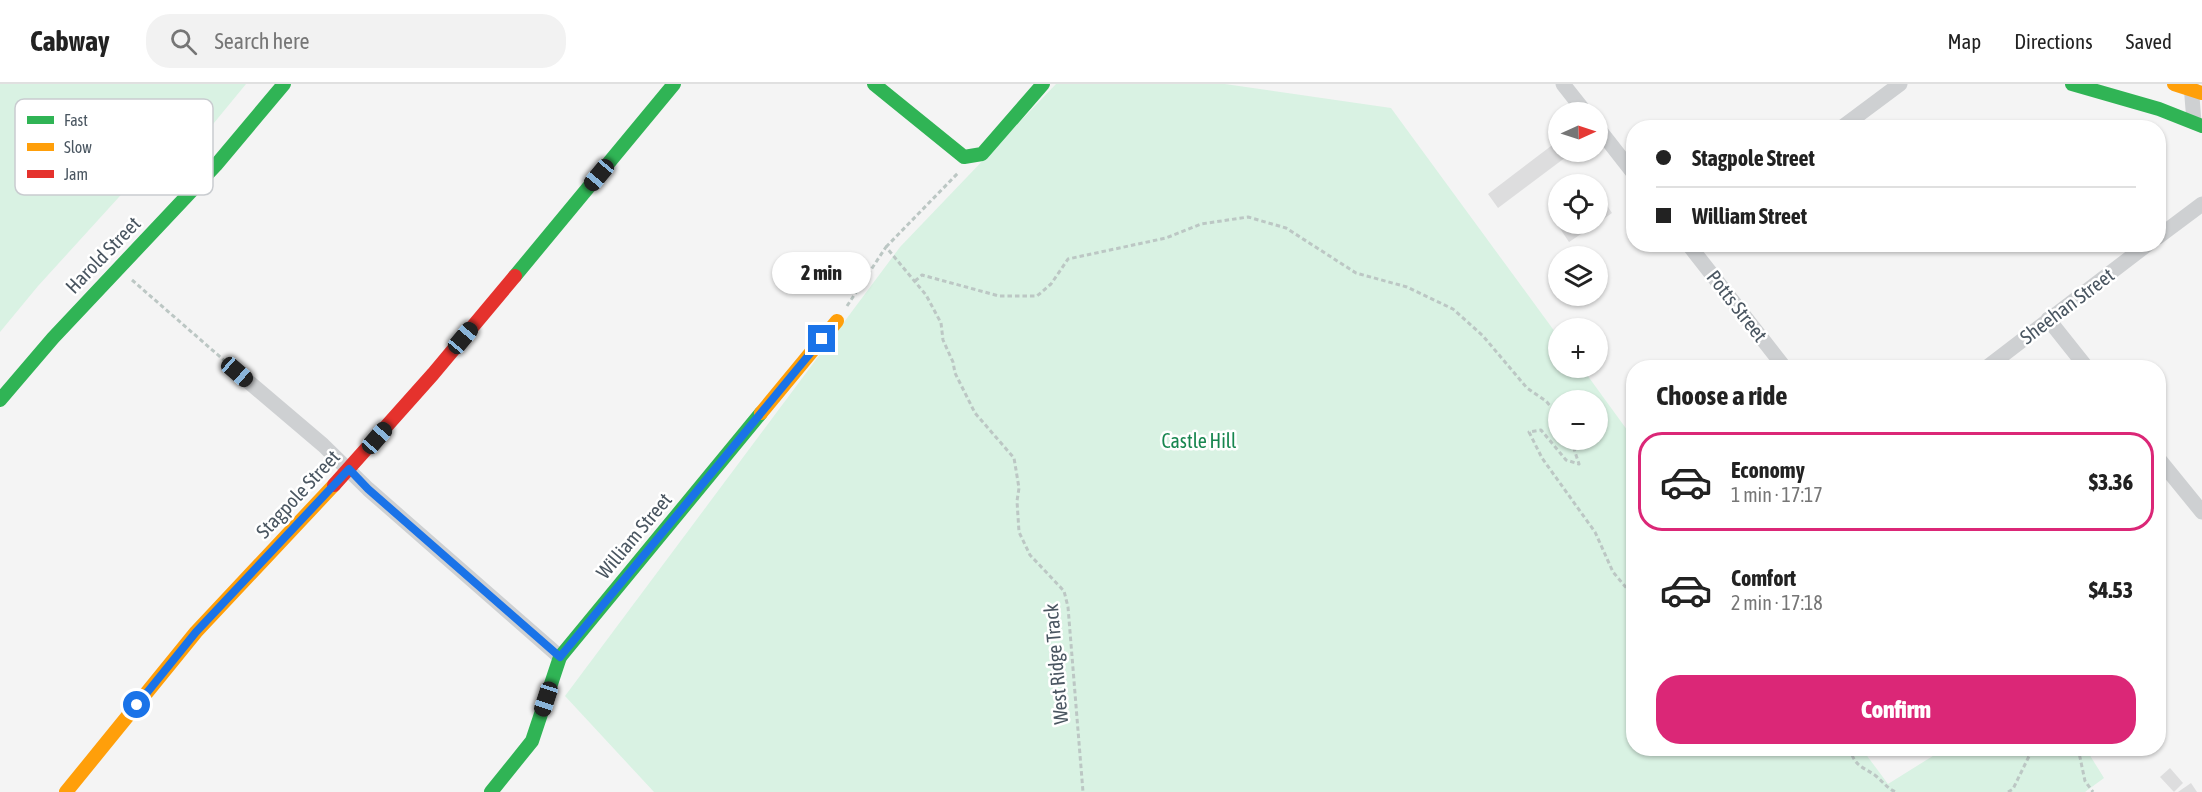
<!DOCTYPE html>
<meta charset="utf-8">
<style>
body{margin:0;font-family:"Asap Condensed",sans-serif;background:#f2f2f2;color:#222;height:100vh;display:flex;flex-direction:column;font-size:22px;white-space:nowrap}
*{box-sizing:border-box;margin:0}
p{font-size:20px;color:#767676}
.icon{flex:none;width:33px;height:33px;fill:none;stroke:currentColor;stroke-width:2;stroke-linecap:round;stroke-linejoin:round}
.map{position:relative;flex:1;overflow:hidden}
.panel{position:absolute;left:1626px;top:276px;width:540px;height:396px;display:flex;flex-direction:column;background:#fff;border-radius:24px;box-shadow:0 2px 4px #0004}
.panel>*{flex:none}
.banner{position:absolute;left:1626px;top:36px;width:540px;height:132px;border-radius:24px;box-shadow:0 2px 4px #0004;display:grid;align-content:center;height:132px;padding:0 30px;background:#fff}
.needle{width:39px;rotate:87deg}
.controls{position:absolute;left:1548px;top:18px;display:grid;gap:12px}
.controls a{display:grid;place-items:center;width:60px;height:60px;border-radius:50%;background:#fff;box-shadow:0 2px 4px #0004;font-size:30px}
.end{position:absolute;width:27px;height:27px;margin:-14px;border:8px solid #1a73e8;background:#fff;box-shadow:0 0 0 3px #fff}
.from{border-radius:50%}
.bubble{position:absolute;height:42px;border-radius:21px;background:#fff;box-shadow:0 2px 4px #0004;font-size:20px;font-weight:800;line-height:42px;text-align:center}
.car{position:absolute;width:18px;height:36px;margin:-18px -9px;border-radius:8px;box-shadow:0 0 4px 2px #0007;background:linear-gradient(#222 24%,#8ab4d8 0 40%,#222 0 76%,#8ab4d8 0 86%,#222 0)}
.banner b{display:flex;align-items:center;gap:21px;height:57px;font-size:22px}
.banner b+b{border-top:2px solid #e0e0e0}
.banner i{width:15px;height:15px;background:#222}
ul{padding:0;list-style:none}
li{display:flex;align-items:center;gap:18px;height:99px;margin:0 12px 9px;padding:0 18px;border:3px solid transparent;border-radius:24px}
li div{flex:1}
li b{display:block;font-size:22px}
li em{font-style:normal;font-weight:800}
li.on{border-color:#db2777}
li>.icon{width:54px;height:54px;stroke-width:1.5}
h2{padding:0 30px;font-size:27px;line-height:72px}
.action{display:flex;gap:12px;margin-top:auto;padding:12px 30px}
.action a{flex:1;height:69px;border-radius:24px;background:#db2777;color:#fff;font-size:24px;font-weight:800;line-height:69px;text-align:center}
header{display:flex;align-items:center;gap:36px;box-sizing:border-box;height:84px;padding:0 30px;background:#fff;border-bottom:2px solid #e0e0e0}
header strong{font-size:28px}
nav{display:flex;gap:33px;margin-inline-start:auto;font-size:21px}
.search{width:420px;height:54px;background:#f2f2f2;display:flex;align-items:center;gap:15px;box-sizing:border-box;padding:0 21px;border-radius:24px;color:#767676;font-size:22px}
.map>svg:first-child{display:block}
.green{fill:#d9f2e3;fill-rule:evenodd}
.building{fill:#ddddde}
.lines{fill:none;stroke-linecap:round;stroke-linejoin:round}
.path{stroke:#bcc7c4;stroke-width:3;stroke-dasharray:4.5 3;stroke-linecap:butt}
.street{stroke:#ced0d2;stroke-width:15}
.fast{stroke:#30b455;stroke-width:14}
.slow{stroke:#ff9f0a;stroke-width:14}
.jam{stroke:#e5322d;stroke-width:14}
.route{stroke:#1a73e8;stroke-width:8}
.labels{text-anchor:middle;stroke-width:5;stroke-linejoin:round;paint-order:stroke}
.street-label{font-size:20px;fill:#4a5661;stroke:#fff}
.park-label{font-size:20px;fill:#17864f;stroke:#fff}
.key{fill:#fff;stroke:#c9ccd0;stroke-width:1.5}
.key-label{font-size:16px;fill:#4a5661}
</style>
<header>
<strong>Cabway</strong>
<div class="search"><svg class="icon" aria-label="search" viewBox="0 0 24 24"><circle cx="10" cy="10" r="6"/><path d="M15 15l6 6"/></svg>Search here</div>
<nav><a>Map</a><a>Directions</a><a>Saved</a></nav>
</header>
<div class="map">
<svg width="2202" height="708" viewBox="0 0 2202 708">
<rect width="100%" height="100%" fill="#f4f4f4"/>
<!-- green -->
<g class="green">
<polygon points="0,0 246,0 167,96 135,82 125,94 129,102 38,202 0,248"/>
<path d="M1056 0H1225L1391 24 1558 252V284H1582L1633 354 1634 664 1862 665 1888 700 1944 665H2086L2104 694 2085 708H654L565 612 900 163ZM1558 316H1598V356H1558Z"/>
</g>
<!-- building -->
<g class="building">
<polygon points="1555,59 1558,68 1562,68 1566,73 1498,124 1488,110"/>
<polygon points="1600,111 1612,129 1598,139 1598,113"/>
<polygon points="1557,140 1596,140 1569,158"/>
<polygon points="2170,684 2183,699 2174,708 2160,693"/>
<polygon points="2191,699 2197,708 2178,708"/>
</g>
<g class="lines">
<!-- path -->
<g class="path">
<polyline points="886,163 958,89"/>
<polyline points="132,196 226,278"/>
<polyline points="915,197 922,191 999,212 1037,212 1051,200 1068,175 1166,154 1201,140 1248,133 1286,144 1356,189 1407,203 1453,225 1483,252 1527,304 1546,317 1558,331"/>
<polyline points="847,222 886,163 926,211 941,239 943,256 953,278 955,289 975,329 1014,374 1019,404 1017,417 1019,448 1030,471 1064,507 1068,523 1083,708"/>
<polyline points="1571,356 1579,380 1566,376 1541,346 1529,348 1542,374 1595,448 1613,488 1634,513"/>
<path d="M1850 664C1854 683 1864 683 1876 692 1883 698 1888 705 1896 708"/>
<polyline points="2078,664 2085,697 2093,708"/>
<polyline points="2008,708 2013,705 2033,664"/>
</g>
<!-- street -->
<g class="street">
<polyline points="1563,0 1585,28"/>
<polyline points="2191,0 2194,38"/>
<polyline points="1598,44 1634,90"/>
<polyline points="1841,44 1900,0"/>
<polyline points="2158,153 2202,120"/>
<polyline points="1688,160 1785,284"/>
<polyline points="2048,235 2087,284"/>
<polyline points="1986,284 2148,160"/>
<polyline points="237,288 323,361 368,405 560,573"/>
<polyline points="2158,374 2202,428"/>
</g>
<!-- fast -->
<g class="fast">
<polyline points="874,0 964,73 982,70 1043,0"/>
<polyline points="2072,0 2159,25 2202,42"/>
<polyline points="515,192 674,0"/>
<polyline points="0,316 53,254 216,81 284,0"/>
<polyline points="491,708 532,657 560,573 761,329"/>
</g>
<!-- slow -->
<g class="slow">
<polyline points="2174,0 2202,9"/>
<polyline points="761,329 837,237"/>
<polyline points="66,708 196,548 334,401"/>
</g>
<!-- jam -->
<polyline class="jam" points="334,401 433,290 515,192"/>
</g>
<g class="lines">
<!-- route -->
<polyline class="route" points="137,621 196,548 349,385 368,405 560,573 822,255"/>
</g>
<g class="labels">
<!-- street labels -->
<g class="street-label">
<text transform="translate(103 171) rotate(-46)" y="7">Harold Street</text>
<text transform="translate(1737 222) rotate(52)" y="7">Potts Street</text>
<text transform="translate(2067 222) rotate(-37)" y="7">Sheehan Street</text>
<text transform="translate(298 410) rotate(-47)" y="7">Stagpole Street</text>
<text transform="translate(634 452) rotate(-50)" y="7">William Street</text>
<text transform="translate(1056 580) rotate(-95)" y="7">West Ridge Track</text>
</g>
<!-- park labels -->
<g class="park-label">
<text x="1199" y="364">Castle Hill</text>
</g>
</g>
<!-- legend -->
<rect x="15" y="15" width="198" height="96" rx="9" class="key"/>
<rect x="27" y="32" width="27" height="8" fill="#30b455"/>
<rect x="27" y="59" width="27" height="8" fill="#ff9f0a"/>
<rect x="27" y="86" width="27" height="8" fill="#e5322d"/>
<g class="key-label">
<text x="64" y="42">Fast</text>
<text x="64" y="69">Slow</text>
<text x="64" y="96">Jam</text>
</g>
</svg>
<div class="controls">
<a><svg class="needle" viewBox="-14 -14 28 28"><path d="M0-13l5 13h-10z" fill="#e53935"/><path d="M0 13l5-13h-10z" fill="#767676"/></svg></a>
<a><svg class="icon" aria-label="locate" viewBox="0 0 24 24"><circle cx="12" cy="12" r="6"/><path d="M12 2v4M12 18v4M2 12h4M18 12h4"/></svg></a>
<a><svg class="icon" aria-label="layers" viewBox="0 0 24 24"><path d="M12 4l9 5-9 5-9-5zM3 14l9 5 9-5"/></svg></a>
<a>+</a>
<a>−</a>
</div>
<i class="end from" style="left:137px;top:621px"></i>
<i class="end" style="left:822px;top:255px"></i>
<div class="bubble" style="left:772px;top:168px;width:99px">2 min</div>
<i class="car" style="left:599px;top:91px;rotate:220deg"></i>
<i class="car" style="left:463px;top:254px;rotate:40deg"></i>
<i class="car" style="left:237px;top:288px;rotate:131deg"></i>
<i class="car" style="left:377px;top:354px;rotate:41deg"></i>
<i class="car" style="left:546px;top:615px;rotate:198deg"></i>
<div class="banner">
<b><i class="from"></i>Stagpole Street</b>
<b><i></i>William Street</b>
</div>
<section class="panel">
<h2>Choose a ride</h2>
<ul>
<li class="on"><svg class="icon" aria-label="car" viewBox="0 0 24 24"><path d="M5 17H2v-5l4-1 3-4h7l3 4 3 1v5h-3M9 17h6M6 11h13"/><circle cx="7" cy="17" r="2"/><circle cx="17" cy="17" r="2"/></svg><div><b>Economy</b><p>1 min · 17:17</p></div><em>$3.36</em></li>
<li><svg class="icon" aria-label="car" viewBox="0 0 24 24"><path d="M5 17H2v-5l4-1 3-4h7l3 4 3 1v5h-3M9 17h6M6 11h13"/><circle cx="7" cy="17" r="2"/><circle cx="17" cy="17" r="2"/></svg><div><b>Comfort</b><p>2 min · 17:18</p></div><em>$4.53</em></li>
</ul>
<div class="action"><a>Confirm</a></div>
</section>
</div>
